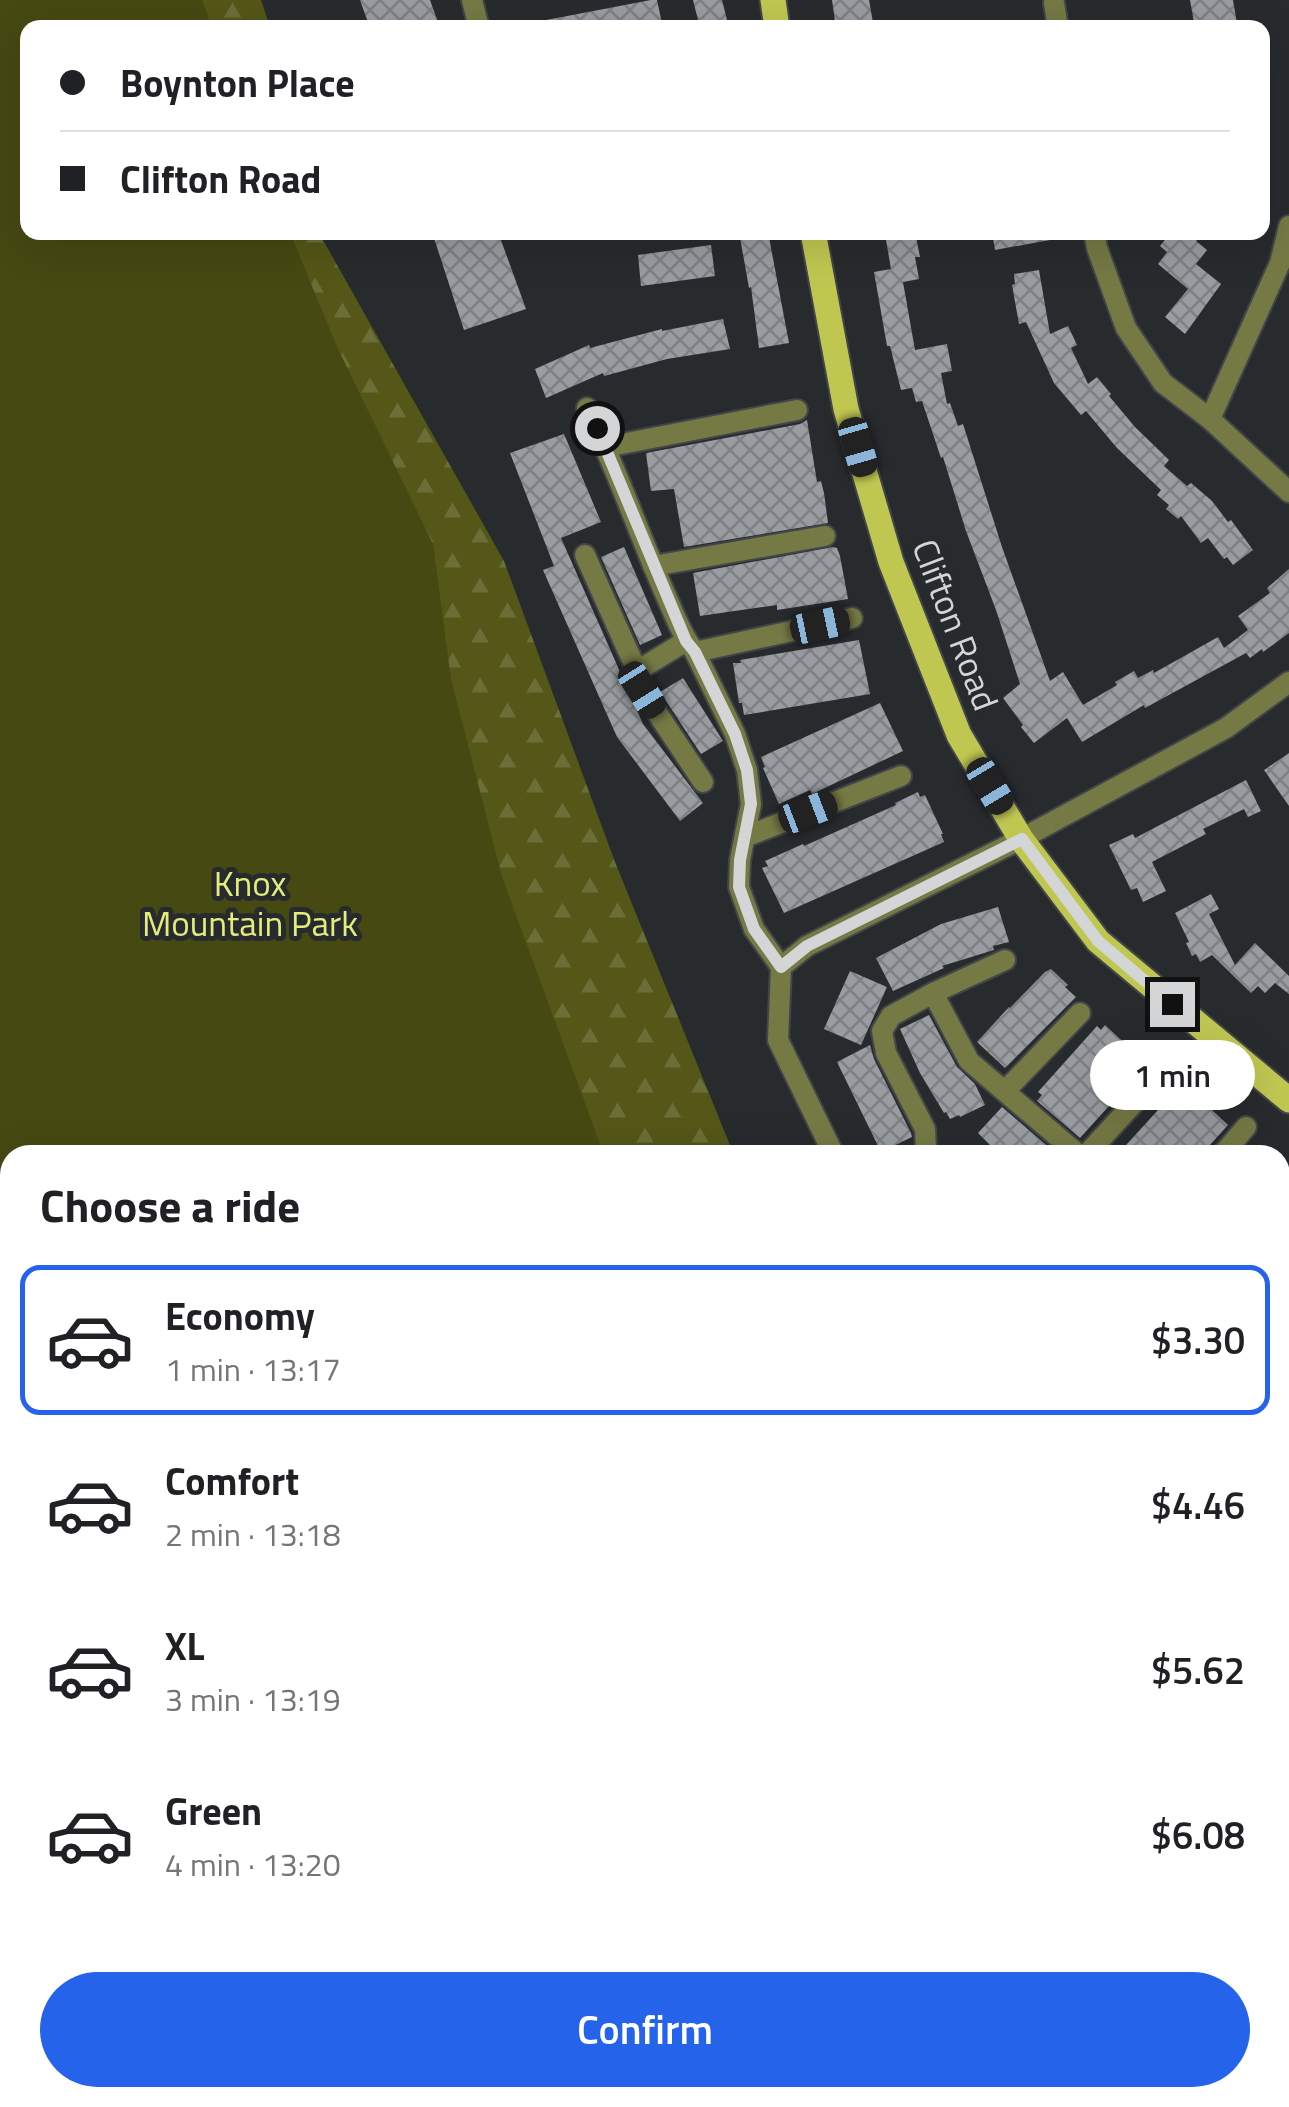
<!DOCTYPE html>
<meta charset="utf-8">
<style>
body{margin:0;font-family:"Titillium Web",sans-serif;background:#f2f2f2;color:#202124;height:100vh;display:flex;flex-direction:column;font-size:38px;white-space:nowrap}
*{box-sizing:border-box;margin:0}
p{font-size:32px;color:#757577}
.icon{flex:none;width:55px;height:55px;fill:none;stroke:currentColor;stroke-width:2;stroke-linecap:round;stroke-linejoin:round}
.map{position:relative;flex:1;overflow:hidden}
.sheet{position:absolute;left:0px;top:1145px;width:1290px;height:962px;display:flex;flex-direction:column;background:#fff;border-radius:30px 30px 0 0;box-shadow:0 10px 40px #0002}
.sheet>*{flex:none}
.hud{position:absolute;left:20px;top:20px;width:1250px;height:220px;border-radius:20px;box-shadow:0 10px 40px #0002;display:grid;align-content:center;height:220px;padding:0 40px;background:#fff}
.end{position:absolute;width:45px;height:45px;margin:-22px;border:12px solid #d3d5d7;background:#111;box-shadow:0 0 0 5px #111}
.from{border-radius:50%}
.bubble{position:absolute;height:70px;border-radius:35px;background:#fff;box-shadow:0 10px 40px #0002;font-size:32px;font-weight:600;line-height:70px;text-align:center}
.car{position:absolute;width:30px;height:60px;margin:-30px -15px;border-radius:12px;box-shadow:0 0 8px 2px #0007;background:linear-gradient(#222 24%,#8ab4d8 0 40%,#222 0 76%,#8ab4d8 0 86%,#222 0)}
.hud b{display:flex;align-items:center;gap:35px;height:95px;font-size:38px}
.hud b+b{border-top:2px solid #e0e0e0}
.hud i{width:25px;height:25px;background:#202124}
ul{padding:0;list-style:none}
li{display:flex;align-items:center;gap:30px;height:150px;margin:0 20px 15px;padding:0 20px;border:5px solid transparent;border-radius:20px}
li div{flex:1}
li b{display:block;font-size:38px}
li em{font-style:normal;font-weight:600}
li.current{border-color:#2563eb}
li>.icon{width:90px;height:90px;stroke-width:1.5}
h2{padding:0 40px;font-size:45px;line-height:120px}
.action{display:flex;gap:20px;margin-top:auto;padding:20px 40px}
.action a{flex:1;height:115px;border-radius:60px;background:#2563eb;color:#fff;font-size:40px;font-weight:600;line-height:115px;text-align:center}
.map>svg:first-child{display:block}
.forest{fill:url(#forest-firs)}
.park{fill:#464912}
.building{fill:url(#building-cross-hatch)}
.lines{fill:none;stroke-linecap:round;stroke-linejoin:round}
.minor-casing{stroke:#434649;stroke-width:24}
.major-casing{stroke:#434649;stroke-width:29}
.minor{stroke:#757944;stroke-width:20}
.major{stroke:#c0c751;stroke-width:25}
.route{stroke:#d3d5d7;stroke-width:12}
.labels{text-anchor:middle;stroke-width:10;stroke-linejoin:round;paint-order:stroke}
.street-label{font-size:35px;fill:#d3d5d7;stroke:#282b2e}
.park-label{font-size:35px;fill:#e4ec7c;stroke:#282b2e}
</style>
<div class="map">
<svg width="1289" height="2107" viewBox="0 0 1289 2107">
<defs>
<pattern id="forest-firs" width="22" height="20" patternUnits="userSpaceOnUse" patternTransform="scale(2.5)"><rect width="22" height="20" fill="#545717"/><path d="M5 1l3.5 6h-7zM16 11l3.5 6h-7z" fill="#6c6e38"/></pattern>
<pattern id="building-cross-hatch" width="8" height="8" patternUnits="userSpaceOnUse" patternTransform="scale(2.5)"><rect width="8" height="8" fill="#999ca0"/><path d="M0 0l8 8M0 8l8-8" fill="none" stroke="#7e8083"/></pattern>
</defs>
<rect width="100%" height="100%" fill="#282b2e"/>
<!-- forest -->
<polygon class="forest" points="0,0 261,0 270,27 28,28 28,232 319,233 504,561 615,862 734,1155 10,1155 10,1785 0,1787"/>
<!-- park -->
<polygon class="park" points="0,0 202,0 212,27 28,28 28,232 290,233 338,349 433,544 451,679 502,877 604,1155 10,1155 10,1785 0,1787"/>
<!-- building -->
<g class="building">
<polygon points="360,0 430,0 440,28 370,28"/>
<polygon points="651,0 657,0 663,28 542,28 541,21"/>
<polygon points="693,0 722,0 729,28 700,28"/>
<polygon points="832,0 869,0 874,28 836,28"/>
<polygon points="1190,0 1233,0 1237,24 1230,25 1230,28 1195,28"/>
<polygon points="432,232 498,232 526,309 464,330"/>
<polygon points="739,232 768,232 789,343 759,348 751,287 749,288"/>
<polygon points="992,232 1050,232 1050,240 995,250"/>
<polygon points="1171,232 1191,232 1198,239 1196,241 1207,250 1196,264 1221,284 1185,334 1165,317 1188,289 1158,264 1167,252 1160,246"/>
<polygon points="912,236 916,237 920,257 915,257 919,279 903,282 915,350 947,344 952,371 941,373 947,404 950,403 958,426 963,424 1002,547 1050,681 1063,672 1083,705 1117,685 1115,682 1134,671 1138,678 1153,670 1154,673 1218,637 1224,648 1248,630 1238,616 1270,593 1267,588 1289,569 1289,633 1263,652 1262,649 1250,658 1246,653 1145,708 1144,705 1082,742 1067,718 1034,743 1021,727 1023,725 1003,698 1020,684 996,610 966,531 943,457 941,458 922,401 916,402 912,388 901,390 890,346 887,346 874,272 891,269 886,240"/>
<polygon points="711,245 715,276 641,286 638,255"/>
<polygon points="1039,270 1050,334 1068,326 1077,345 1071,348 1088,384 1097,377 1111,394 1109,396 1135,427 1169,460 1164,466 1187,486 1191,483 1212,501 1228,522 1231,520 1253,550 1233,565 1227,557 1224,559 1208,538 1201,543 1181,516 1178,519 1166,509 1169,505 1157,495 1161,490 1117,448 1086,411 1081,415 1054,383 1026,322 1019,324 1012,285 1015,284 1014,274"/>
<polygon points="723,319 730,349 667,359 604,376 603,373 546,398 535,369 589,345 590,348 662,329 662,331"/>
<polygon points="807,420 817,482 821,481 824,493 828,523 684,547 674,489 651,491 646,453 800,424"/>
<polygon points="564,434 601,522 561,538 643,724 703,803 680,821 617,737 543,570 554,566 510,453"/>
<polygon points="624,547 662,635 640,645 601,557"/>
<polygon points="833,547 837,548 840,556 848,599 777,610 777,605 700,616 693,573"/>
<polygon points="859,640 870,694 744,715 742,703 739,703 733,663 741,663 740,660"/>
<polygon points="683,678 723,741 701,754 660,692"/>
<polygon points="880,703 903,751 812,794 810,790 779,804 763,768 765,767 761,757"/>
<polygon points="1289,753 1289,806 1264,770"/>
<polygon points="1246,780 1261,811 1248,817 1244,809 1203,829 1206,834 1152,862 1166,891 1143,902 1137,888 1131,890 1109,845 1133,834 1135,838"/>
<polygon points="918,792 920,797 925,795 943,834 941,834 944,842 784,913 762,868 768,866 765,861 803,844 804,846 896,805 895,803"/>
<polygon points="1211,894 1219,909 1209,914 1235,965 1255,943 1289,976 1289,994 1275,983 1265,993 1258,986 1251,993 1212,955 1200,962 1196,954 1192,956 1186,943 1189,942 1175,913"/>
<polygon points="998,907 1009,942 993,946 994,950 942,966 944,968 893,991 876,958 941,924"/>
<polygon points="1051,969 1068,985 1065,987 1076,997 1005,1068 977,1042 1009,1007 1010,1008 1045,972"/>
<polygon points="850,971 887,987 861,1045 824,1029"/>
<polygon points="929,1015 957,1067 975,1084 985,1105 960,1117 959,1115 950,1119 946,1112 944,1113 920,1073 900,1029"/>
<polygon points="1105,1025 1147,1064 1080,1138 1037,1101 1042,1095 1038,1092 1097,1026 1101,1030"/>
<polygon points="870,1045 874,1059 911,1133 912,1137 881,1152 837,1062"/>
<polygon points="1179,1087 1183,1091 1187,1087 1228,1125 1209,1146 1201,1155 1190,1155 1184,1149 1178,1155 1117,1155"/>
<polygon points="1002,1107 1058,1155 1002,1155 993,1148 978,1133"/>
</g>
<g class="lines">
<!-- minor casing -->
<g class="minor-casing">
<g id="minor">
<polyline points="472,0 479,28"/>
<polyline points="1054,3 1058,28"/>
<polyline points="1094,232 1097,248 1126,328 1163,383 1210,419 1289,492"/>
<path d="M587 408C616 467 637 529 663 589 673 611 681 634 695 652L735 734 747 770 751 804 740 860 739 887 754 929 781 967"/>
<polyline points="1210,419 1280,263 1289,226"/>
<polyline points="606,447 797,410"/>
<polyline points="585,555 637,671"/>
<polyline points="653,566 825,536"/>
<polyline points="686,641 637,671 642,690 703,782"/>
<polyline points="695,652 852,618"/>
<polyline points="745,837 901,776"/>
<polyline points="933,993 969,1061 1079,1155"/>
<polyline points="1005,1091 1080,1013"/>
<polyline points="834,1155 778,1040 781,967 807,946 1021,839 1226,728 1289,682"/>
<polyline points="920,1155 926,1149 925,1129 886,1053 882,1031 891,1016 933,993 1005,960"/>
<polyline points="1086,1155 1157,1078"/>
<polyline points="1222,1155 1246,1127"/>
<polyline points="1280,1249 1289,1239"/>
<polyline points="1280,1560 1289,1557"/>
<polyline points="0,1806 10,1804"/>
<polyline points="1280,2053 1289,2037"/>
<polyline points="84,2098 86,2107"/>
<polyline points="242,2098 246,2107"/>
<polyline points="602,2107 604,2098"/>
<polyline points="744,2107 748,2098"/>
<polyline points="1024,2107 1027,2098"/>
<polyline points="1229,2107 1239,2098"/>
</g>
</g>
<!-- major casing -->
<g class="major-casing">
<g id="major">
<polyline points="773,0 777,28"/>
<polyline points="813,232 846,409 891,562 959,735 1021,839 1098,941 1289,1100"/>
</g>
</g>
<!-- minor -->
<use href="#minor" class="minor"/>
<!-- major -->
<use href="#major" class="major"/>
</g>
<g class="lines">
<!-- route -->
<polyline class="route" points="597,428 686,641 695,652 735,734 747,770 751,804 740,860 739,887 754,929 781,967 807,946 1022,839 1098,941 1172,1004"/>
</g>
<g class="labels">
<!-- street labels -->
<g class="street-label">
<text transform="translate(955 625) rotate(69)" y="12">Clifton Road</text>
</g>
<!-- park labels -->
<g class="park-label">
<text x="250" y="896">Knox<tspan x="250" dy="40">Mountain Park</tspan></text>
</g>
</g>
</svg>
<i class="end from" style="left:597px;top:428px"></i>
<i class="end" style="left:1172px;top:1004px"></i>
<div class="bubble" style="left:1090px;top:1040px;width:165px">1 min</div>
<i class="car" style="left:858px;top:447px;rotate:164deg"></i>
<i class="car" style="left:820px;top:625px;rotate:78deg"></i>
<i class="car" style="left:642px;top:690px;rotate:148deg"></i>
<i class="car" style="left:990px;top:786px;rotate:149deg"></i>
<i class="car" style="left:808px;top:812px;rotate:69deg"></i>
<div class="hud">
<b><i class="from"></i>Boynton Place</b>
<b><i></i>Clifton Road</b>
</div>
<section class="sheet">
<h2>Choose a ride</h2>
<ul>
<li class="current"><svg class="icon" aria-label="car" viewBox="0 0 24 24"><path d="M5 17H2v-5l4-1 3-4h7l3 4 3 1v5h-3M9 17h6M6 11h13"/><circle cx="7" cy="17" r="2"/><circle cx="17" cy="17" r="2"/></svg><div><b>Economy</b><p>1 min · 13:17</p></div><em>$3.30</em></li>
<li><svg class="icon" aria-label="car" viewBox="0 0 24 24"><path d="M5 17H2v-5l4-1 3-4h7l3 4 3 1v5h-3M9 17h6M6 11h13"/><circle cx="7" cy="17" r="2"/><circle cx="17" cy="17" r="2"/></svg><div><b>Comfort</b><p>2 min · 13:18</p></div><em>$4.46</em></li>
<li><svg class="icon" aria-label="car" viewBox="0 0 24 24"><path d="M5 17H2v-5l4-1 3-4h7l3 4 3 1v5h-3M9 17h6M6 11h13"/><circle cx="7" cy="17" r="2"/><circle cx="17" cy="17" r="2"/></svg><div><b>XL</b><p>3 min · 13:19</p></div><em>$5.62</em></li>
<li><svg class="icon" aria-label="car" viewBox="0 0 24 24"><path d="M5 17H2v-5l4-1 3-4h7l3 4 3 1v5h-3M9 17h6M6 11h13"/><circle cx="7" cy="17" r="2"/><circle cx="17" cy="17" r="2"/></svg><div><b>Green</b><p>4 min · 13:20</p></div><em>$6.08</em></li>
</ul>
<div class="action"><a>Confirm</a></div>
</section>
</div>
